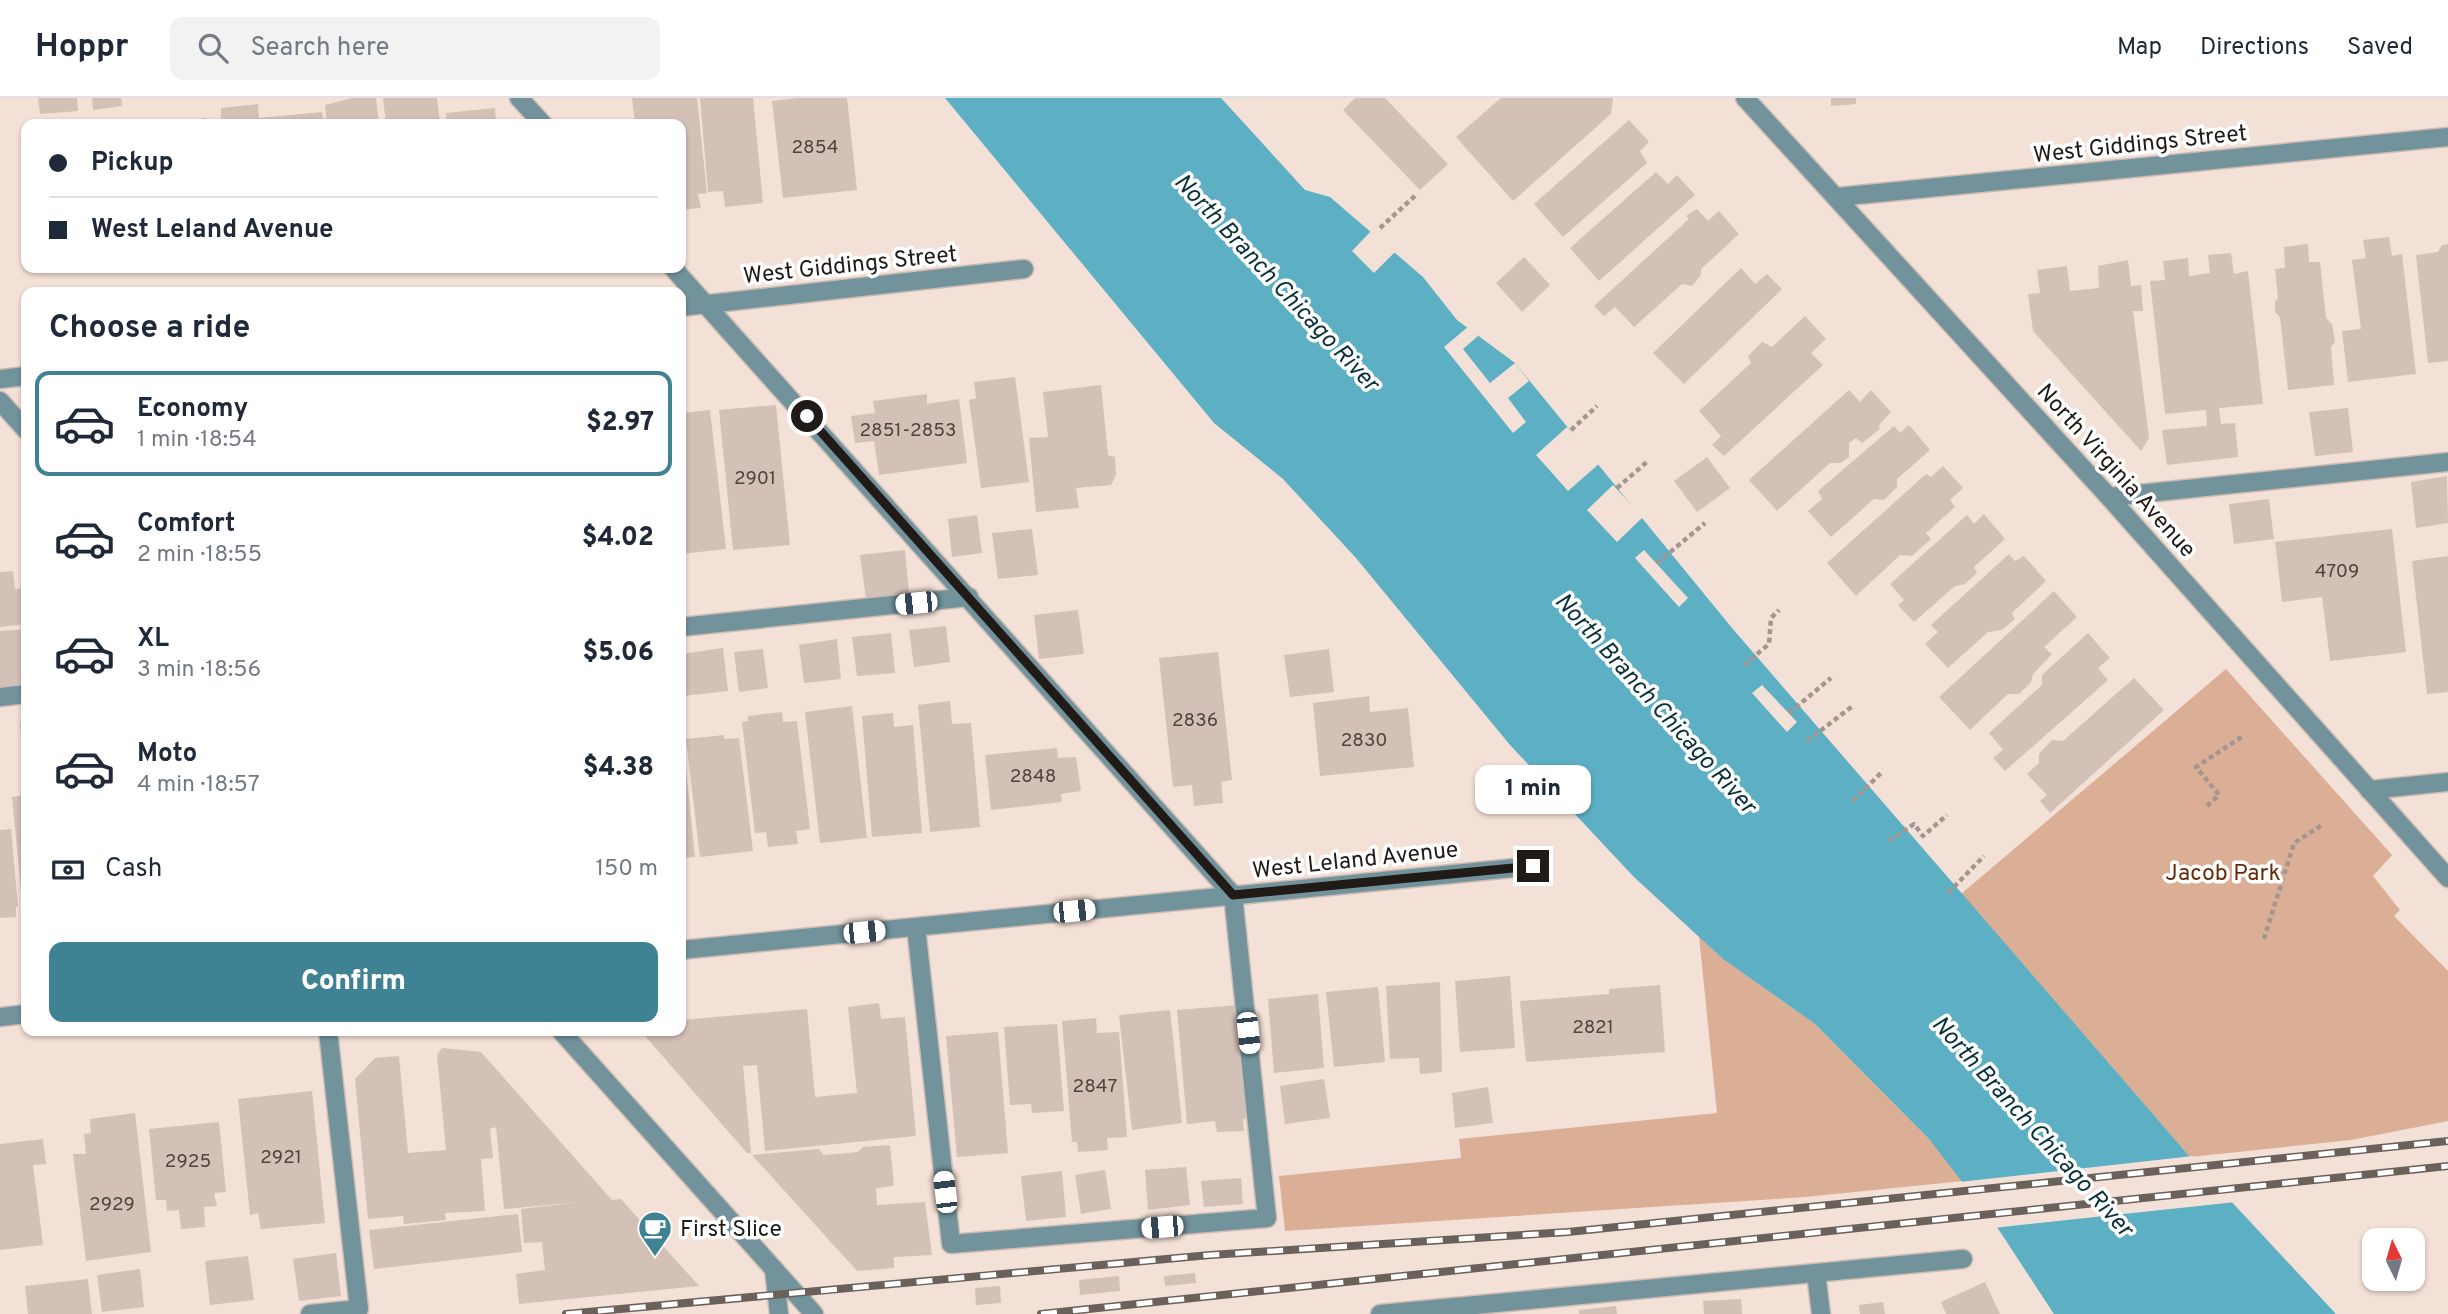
<!DOCTYPE html>
<meta charset="utf-8">
<style>
body{margin:0;font-family:Overpass,sans-serif;background:#f2f2f3;color:#1f2937;height:100vh;display:flex;flex-direction:column;font-size:26px;white-space:nowrap}
*{box-sizing:border-box;margin:0}
p{font-size:23px;color:#747a83}
.icon{flex:none;width:38px;height:38px;fill:none;stroke:currentColor;stroke-width:2;stroke-linecap:round;stroke-linejoin:round}
.map{position:relative;flex:1;overflow:hidden}
.sheet{position:absolute;left:21px;top:189px;width:665px;height:749px;display:flex;flex-direction:column;background:#fff;border-radius:14px;box-shadow:0 2px 5px #0004}
.sheet>*{flex:none}
.banner{position:absolute;left:21px;top:21px;width:665px;height:154px;border-radius:14px;box-shadow:0 2px 5px #0004;display:grid;align-content:center;height:154px;padding:0 28px;background:#fff}
.needle{width:46px;rotate:355deg}
.fabs{position:absolute;left:2362px;top:1130px;display:grid;gap:14px}
.fabs a{display:grid;place-items:center;width:63px;height:63px;border-radius:14px;background:#fff;box-shadow:0 2px 5px #0004;font-size:35px}
.end{position:absolute;width:32px;height:32px;margin:-16px;border:9px solid #211b17;background:#fff;box-shadow:0 0 0 4px #fff}
.from{border-radius:50%}
.bubble{position:absolute;height:49px;border-radius:14px;background:#fff;box-shadow:0 2px 5px #0004;font-size:23px;font-weight:800;line-height:49px;text-align:center}
.car{position:absolute;width:21px;height:42px;margin:-21px -10px;border-radius:9px;box-shadow:0 0 5px 2px #0007;background:linear-gradient(#fff 24%,#345 0 40%,#fff 0 76%,#345 0 86%,#fff 0)}
.banner b{display:flex;align-items:center;gap:24px;height:66px;font-size:26px}
.banner b+b{border-top:2px solid #e0e1e3}
.banner i{width:18px;height:18px;background:#1f2937}
ul{padding:0;list-style:none}
li{display:flex;align-items:center;gap:21px;height:105px;margin:0 14px 10px;padding:0 14px;border:4px solid transparent;border-radius:14px}
li div{flex:1}
li b{display:block;font-size:26px}
li em{font-style:normal;font-weight:800}
li.selected{border-color:#3f8293}
li>.icon{width:63px;height:63px;stroke-width:1.5}
h2{padding:0 28px;font-size:32px;line-height:84px}
.pay{display:flex;align-items:center;gap:18px;height:77px;padding:0 28px;font-size:26px}
.pay p{margin-inline-start:auto}
.action{display:flex;gap:14px;margin-top:auto;padding:14px 28px}
.action a{flex:1;height:80px;border-radius:14px;background:#3f8293;color:#fff;font-size:28px;font-weight:800;line-height:80px;text-align:center}
header{display:flex;align-items:center;gap:42px;box-sizing:border-box;height:98px;padding:0 35px;background:#fff;border-bottom:2px solid #e0e1e3}
header strong{font-size:33px}
nav{display:flex;gap:38px;margin-inline-start:auto;font-size:24px}
.search{width:490px;height:63px;background:#f2f2f3;display:flex;align-items:center;gap:18px;box-sizing:border-box;padding:0 24px;border-radius:14px;color:#747a83;font-size:26px}
.map>svg:first-child{display:block}
.green{fill:#dbae96}
.water{fill:#5dafc4}
.pier{fill:#f3e0d6}
.building{fill:#d3c0b7}
.lines{fill:none;stroke-linecap:round;stroke-linejoin:round}
.lane-casing{stroke:#cdbdb4;stroke-width:21}
.street-casing{stroke:#cdbdb4;stroke-width:21}
.path{stroke:#a4968e;stroke-width:4.5;stroke-dasharray:5 3.5;stroke-linecap:butt}
.lane{stroke:#72939c;stroke-width:18}
.street{stroke:#72939c;stroke-width:18}
.rail-casing{stroke:#6b615b;stroke-width:8}
.rail{stroke:#fff;stroke-width:5;stroke-dasharray:16;stroke-linecap:butt}
.route{stroke:#211b17;stroke-width:9}
.labels{text-anchor:middle;stroke-width:7;stroke-linejoin:round;paint-order:stroke}
.number-label{font-size:19px;fill:#4e443f}
.street-label{font-size:23px;fill:#211b17;stroke:#fff}
.park-label{font-size:23px;fill:#652d08;stroke:#fff}
.poi-label{font-size:23px;fill:#211b17;stroke:#fff;text-anchor:start}
.water-label{font-size:24px;font-style:italic;fill:#09323b;stroke:#fff}
</style>
<header>
<strong>Hoppr</strong>
<div class="search"><svg class="icon" aria-label="search" viewBox="0 0 24 24"><circle cx="10" cy="10" r="6"/><path d="M15 15l6 6"/></svg>Search here</div>
<nav><a>Map</a><a>Directions</a><a>Saved</a></nav>
</header>
<div class="map">
<svg width="2448" height="1216" viewBox="0 0 2448 1216">
<rect width="100%" height="100%" fill="#f3e0d6"/>
<!-- green -->
<g class="green">
<polygon points="2226,571 2392,757 2373,778 2400,812 2394,818 2448,873 2448,1023 2351,1042 2190,1059 1961,796"/>
<polygon points="1699,838 1723,861 1815,926 1929,1041 1963,1083 1805,1099 1285,1133 1279,1078 1461,1060 1459,1041 1717,1015"/>
</g>
<!-- water -->
<polygon class="water" points="945,0 1221,0 1305,92 1330,99 1423,179 1457,222 1515,265 1732,530 2190,1059 2336,1216 2054,1216 1997,1129 1929,1041 1815,926 1723,861 1634,779 1510,647 1356,460 1283,381 1214,325"/>
<!-- pier -->
<g class="pier">
<polygon points="1373,131 1397,152 1374,175 1352,153"/>
<polygon points="1469,228 1478,238 1463,251 1490,285 1515,265 1529,283 1508,300 1526,324 1513,335 1444,249"/>
<polygon points="1567,329 1600,365 1568,393 1536,357"/>
<polygon points="1613,387 1643,419 1617,444 1587,412"/>
<polygon points="1644,452 1688,500 1679,509 1635,460"/>
<polygon points="1762,587 1797,624 1787,634 1752,595"/>
<polygon points="2193,1058 2236,1104 1993,1130 1959,1084"/>
</g>
<!-- building -->
<g class="building">
<polygon points="38,0 77,0 78,13 40,16"/>
<polygon points="92,0 121,0 122,8 93,12"/>
<polygon points="352,0 376,0 379,26 327,26 325,7"/>
<polygon points="383,0 437,0 440,26 386,26"/>
<polygon points="632,0 697,0 707,95 698,96 701,110 681,112 681,26 635,26"/>
<polygon points="700,0 753,0 763,105 725,109 723,93 708,94"/>
<polygon points="797,0 847,0 857,92 783,100 772,3"/>
<polygon points="1355,0 1385,0 1448,66 1420,92 1343,12"/>
<polygon points="1501,0 1613,0 1611,16 1513,103 1456,39"/>
<polygon points="1831,0 1856,0 1856,6 1831,8"/>
<polygon points="258,6 259,20 322,14 324,26 212,26 212,24 221,23 221,10"/>
<polygon points="495,10 496,26 447,26 446,15"/>
<polygon points="206,20 206,26 171,26 170,25"/>
<polygon points="1629,22 1649,44 1640,53 1647,65 1563,139 1534,106"/>
<polygon points="1656,74 1668,86 1677,77 1695,97 1599,183 1570,150"/>
<polygon points="1697,111 1708,123 1719,113 1739,136 1701,171 1701,177 1692,188 1682,186 1634,229 1615,209 1604,218 1594,208 1689,121 1686,118"/>
<polygon points="2389,139 2392,158 2402,156 2416,276 2348,284 2342,233 2361,231 2352,162 2366,160 2363,142"/>
<polygon points="2308,146 2309,164 2320,164 2326,220 2332,226 2335,244 2331,249 2334,287 2288,292 2280,219 2275,214 2275,204 2278,200 2275,171 2285,170 2284,149"/>
<polygon points="2448,146 2448,263 2428,265 2416,157 2438,154 2442,147"/>
<polygon points="2231,155 2234,176 2248,173 2263,306 2219,310 2221,326 2235,325 2238,359 2167,367 2162,332 2207,328 2206,312 2165,316 2150,183 2165,182 2163,163 2188,160 2189,178 2210,175 2208,157"/>
<polygon points="1524,159 1550,187 1522,214 1496,185"/>
<polygon points="2128,162 2131,188 2141,187 2143,213 2133,213 2149,340 2141,353 2033,233 2028,196 2040,195 2037,172 2067,168 2070,193 2099,190 2098,168"/>
<polygon points="50,170 81,170 81,172 51,175"/>
<polygon points="1741,170 1755,186 1767,176 1782,191 1684,286 1653,255"/>
<polygon points="1805,218 1826,241 1811,255 1823,267 1724,358 1712,347 1721,338 1699,313 1751,265 1748,258 1762,244 1772,249"/>
<polygon points="1015,279 1029,384 981,390 969,302 976,300 974,284"/>
<polygon points="1101,287 1108,357 1115,359 1116,377 1111,387 1076,390 1079,410 1036,414 1029,340 1048,339 1043,294"/>
<polygon points="1849,292 1860,304 1871,292 1891,314 1879,327 1880,331 1862,345 1856,340 1849,345 1849,359 1841,365 1830,365 1777,413 1749,382"/>
<polygon points="927,296 927,306 959,301 967,365 879,377 874,343 855,345 851,318 875,315 873,303"/>
<polygon points="776,307 790,447 733,452 719,312"/>
<polygon points="2348,310 2353,354 2315,358 2309,314"/>
<polygon points="710,312 726,451 681,456 681,315"/>
<polygon points="1909,327 1930,352 1897,381 1897,389 1884,402 1874,401 1831,439 1808,413 1822,401 1818,393 1894,328 1900,335"/>
<polygon points="1707,359 1730,390 1697,414 1674,383"/>
<polygon points="1943,368 1963,390 1950,402 1955,409 1926,435 1931,441 1912,458 1900,457 1856,498 1827,465 1926,376 1931,379"/>
<polygon points="2447,378 2448,425 2416,430 2411,384"/>
<polygon points="2269,401 2274,441 2234,446 2229,406"/>
<polygon points="1984,416 2005,441 1974,469 1977,475 1965,486 1955,488 1914,524 1898,507 1904,502 1890,486 1967,417 1974,426"/>
<polygon points="977,417 982,455 952,459 948,421"/>
<polygon points="1032,431 1038,477 998,481 992,435"/>
<polygon points="2392,431 2406,554 2330,563 2322,499 2282,504 2275,444"/>
<polygon points="905,452 909,495 866,501 860,457"/>
<polygon points="2009,456 2015,463 2024,458 2046,483 2012,515 2015,521 2002,532 1988,534 1948,570 1925,546 1938,534 1931,527"/>
<polygon points="2448,458 2448,594 2427,596 2412,463"/>
<polygon points="13,473 15,491 26,490 26,526 0,529 0,474"/>
<polygon points="2054,493 2077,519 2044,549 2052,556 2033,576 2031,584 2019,596 2008,596 1970,632 1939,599"/>
<polygon points="1078,512 1084,556 1039,561 1034,517"/>
<polygon points="946,528 950,564 914,569 909,532"/>
<polygon points="26,531 26,586 0,589 0,533"/>
<polygon points="891,535 895,575 857,578 852,539"/>
<polygon points="2088,535 2110,560 2098,570 2108,582 2005,673 1993,660 2003,652 1989,635 2042,587 2042,577"/>
<polygon points="837,541 841,581 804,585 799,547"/>
<polygon points="723,550 728,593 683,598 681,556"/>
<polygon points="763,551 768,590 739,594 734,554"/>
<polygon points="1329,551 1334,594 1290,599 1284,557"/>
<polygon points="1218,554 1232,682 1221,684 1223,705 1194,708 1192,687 1173,689 1159,560"/>
<polygon points="2134,580 2164,612 2050,715 2040,703 2047,697 2027,676 2039,665 2039,656 2052,642 2063,643"/>
<polygon points="1369,598 1370,614 1408,610 1414,669 1320,678 1313,605"/>
<polygon points="950,603 952,626 971,625 980,729 930,734 918,607"/>
<polygon points="852,608 867,740 820,745 805,614"/>
<polygon points="782,614 783,624 797,623 810,731 796,733 798,746 768,749 766,734 755,735 742,624 748,623 748,618"/>
<polygon points="893,615 894,629 913,627 922,735 872,739 862,618"/>
<polygon points="26,624 26,667 24,667 20,625"/>
<polygon points="724,637 724,641 739,640 753,753 700,759 686,641"/>
<polygon points="1057,650 1058,660 1076,659 1081,693 1061,696 1062,704 991,712 985,657"/>
<polygon points="681,651 684,651 695,759 681,760"/>
<polygon points="26,697 26,823 24,823 12,699"/>
<polygon points="11,731 18,808 16,809 16,819 0,820 0,732"/>
<polygon points="1510,878 1515,950 1460,954 1455,883"/>
<polygon points="1440,884 1442,974 1420,976 1419,960 1390,961 1386,888"/>
<polygon points="1660,887 1665,954 1526,964 1520,903 1609,896 1609,891"/>
<polygon points="1378,889 1385,964 1334,969 1326,894"/>
<polygon points="1318,896 1324,970 1274,975 1268,901"/>
<polygon points="879,905 881,921 905,919 916,1038 765,1053 757,967 743,968 751,1055 747,1055 646,939 646,933 681,933 681,922 807,911 815,999 857,995 848,909"/>
<polygon points="1238,907 1247,1020 1243,1021 1244,1033 1217,1034 1215,1023 1187,1026 1177,912"/>
<polygon points="1170,912 1182,1025 1132,1032 1119,917"/>
<polygon points="1096,920 1097,935 1119,934 1127,1039 1107,1040 1108,1052 1078,1054 1077,1044 1072,1044 1062,923"/>
<polygon points="1057,926 1064,1013 1032,1015 1031,1006 1010,1007 1004,929"/>
<polygon points="998,934 1008,1055 957,1059 946,938"/>
<polygon points="442,950 481,954 612,1102 621,1101 699,1188 519,1206 516,1176 545,1172 542,1144 524,1145 521,1111 579,1104 504,1111 496,1029 490,1031 493,1060 481,1061 485,1113 445,1115 446,1122 404,1126 403,1118 368,1121 355,981 375,960 399,958 408,1055 446,1052 437,957"/>
<polygon points="1324,981 1330,1020 1285,1026 1280,988"/>
<polygon points="1488,989 1493,1025 1455,1030 1452,995"/>
<polygon points="312,993 325,1125 261,1131 258,1115 250,1117 238,1001"/>
<polygon points="135,1015 151,1154 86,1163 73,1056 86,1056 84,1036 91,1035 90,1021"/>
<polygon points="219,1024 226,1094 214,1095 217,1108 204,1109 205,1129 181,1131 179,1112 167,1113 166,1102 156,1102 149,1031"/>
<polygon points="43,1041 46,1066 33,1067 43,1147 0,1152 0,1046"/>
<polygon points="890,1047 894,1088 876,1090 877,1107 925,1104 932,1157 894,1159 894,1170 857,1173 752,1057 819,1051 824,1057 858,1054 863,1049"/>
<polygon points="1186,1069 1190,1107 1148,1112 1145,1072"/>
<polygon points="1105,1072 1111,1111 1081,1116 1075,1077"/>
<polygon points="1062,1073 1066,1119 1026,1123 1021,1078"/>
<polygon points="1241,1080 1243,1106 1204,1109 1201,1083"/>
<polygon points="518,1116 522,1154 374,1171 369,1132"/>
<polygon points="336,1155 341,1198 299,1203 293,1161"/>
<polygon points="248,1158 254,1202 210,1207 205,1163"/>
<polygon points="140,1171 144,1209 102,1214 97,1177"/>
<polygon points="1195,1175 1196,1185 1165,1188 1164,1178"/>
<polygon points="1119,1178 1120,1193 1080,1197 1079,1182"/>
<polygon points="88,1181 92,1216 28,1216 25,1188"/>
<polygon points="1985,1184 2000,1216 1946,1216 1941,1204"/>
<polygon points="1000,1188 1001,1205 976,1207 975,1190"/>
<polygon points="1741,1201 1742,1216 1704,1216 1703,1203"/>
<polygon points="1883,1204 1885,1216 1860,1216 1859,1207"/>
<polygon points="1616,1208 1617,1216 1579,1216 1579,1212"/>
</g>
<g class="lines">
<!-- lane casing -->
<g class="lane-casing">
<g id="lane">
<polyline points="519,0 543,26"/>
<polyline points="673,170 1233,797 1267,1120 951,1146 916,829"/>
<polyline points="2109,399 2448,364"/>
<polyline points="681,529 969,499"/>
<polyline points="0,599 26,596"/>
<polyline points="1816,1175 1821,1216"/>
<polyline points="310,1216 359,1211 328,933"/>
<polyline points="1380,1216 1963,1161"/>
</g>
</g>
<!-- street casing -->
<g class="street-casing">
<g id="street">
<polyline points="1745,0 2109,399 2448,780"/>
<polyline points="1837,99 2448,39"/>
<polyline points="681,209 1024,171"/>
<polyline points="0,281 26,278"/>
<polyline points="0,303 26,332"/>
<polyline points="2369,692 2448,684"/>
<polyline points="681,852 1533,768"/>
<polyline points="0,919 26,916"/>
<polyline points="561,933 814,1216"/>
<polyline points="774,1171 779,1216"/>
</g>
</g>
<!-- path -->
<g class="path">
<polyline points="1380,130 1417,96"/>
<polyline points="1571,332 1597,308"/>
<polyline points="1617,390 1648,363"/>
<polyline points="1657,465 1705,425"/>
<polyline points="1744,567 1769,546 1771,520 1779,512"/>
<polyline points="1789,615 1831,580"/>
<polyline points="1807,643 1854,607"/>
<polyline points="1853,703 1882,674"/>
<polyline points="2207,708 2219,697 2196,669 2243,638"/>
<polyline points="1889,743 1914,726 1923,738 1947,717"/>
<polyline points="1948,795 1984,758"/>
<polyline points="2264,841 2294,745 2322,727"/>
</g>
<!-- lane -->
<use href="#lane" class="lane"/>
<!-- street -->
<use href="#street" class="street"/>
<!-- rail casing -->
<g class="rail-casing">
<g id="rail">
<polyline points="566,1216 1210,1157 1568,1134 2448,1043"/>
<polyline points="1041,1216 2448,1068"/>
</g>
</g>
<!-- rail -->
<use href="#rail" class="rail"/>
</g>
<g class="lines">
<!-- route -->
<polyline class="route" points="807,318 1233,797 1533,768"/>
</g>
<!-- icons -->
<defs>
<g id="cafe-pin" transform="scale(1.75)"><path d="M0 17L-7.5 6A9.5 9.5 0 1 1 7.5 6Z" fill="#3f8293" stroke="#fff"/><path d="M-5.5-4.5H6V0H3Q3 3.5 0 3.5H-2.5Q-5.5 3.5-5.5 0ZM3-3.2v2h1.7v-2ZM-6 4.5H4V6H-6Z" fill="#fff"/></g>
</defs>
<g fill-rule="evenodd">
<use href="#cafe-pin" x="655" y="1130"/>
</g>
<g class="labels">
<!-- number labels -->
<g class="number-label">
<text x="815" y="55">2854</text>
<text x="908" y="338">2851-2853</text>
<text x="755" y="386">2901</text>
<text x="2337" y="479">4709</text>
<text x="1195" y="628">2836</text>
<text x="1364" y="648">2830</text>
<text x="1033" y="684">2848</text>
<text x="1593" y="935">2821</text>
<text x="1095" y="994">2847</text>
<text x="281" y="1065">2921</text>
<text x="188" y="1069">2925</text>
<text x="112" y="1112">2929</text>
</g>
<!-- street labels -->
<g class="street-label">
<text transform="translate(2140 45) rotate(-6)" y="8">West Giddings Street</text>
<text transform="translate(850 166) rotate(-6)" y="8">West Giddings Street</text>
<text transform="translate(2117 372) rotate(48)" y="8">North Virginia Avenue</text>
<text transform="translate(1355 761) rotate(-6)" y="8">West Leland Avenue</text>
</g>
<!-- park labels -->
<g class="park-label">
<text x="2223" y="782">Jacob Park</text>
</g>
<!-- poi labels -->
<g class="poi-label">
<text x="680" y="1138">First Slice</text>
</g>
<!-- water labels -->
<g class="water-label">
<text transform="translate(1277 184) rotate(47)" y="8">North Branch Chicago River</text>
<text transform="translate(1656 605) rotate(48)" y="8">North Branch Chicago River</text>
<text transform="translate(2033 1028) rotate(48)" y="8">North Branch Chicago River</text>
</g>
</g>
</svg>
<div class="fabs">
<a><svg class="needle" viewBox="-14 -14 28 28"><path d="M0-13l5 13h-10z" fill="#e53935"/><path d="M0 13l5-13h-10z" fill="#747a83"/></svg></a>
</div>
<i class="end from" style="left:807px;top:318px"></i>
<i class="end" style="left:1533px;top:768px"></i>
<div class="bubble" style="left:1475px;top:667px;width:116px">1 min</div>
<i class="car" style="left:916px;top:505px;rotate:264deg"></i>
<i class="car" style="left:1074px;top:813px;rotate:84deg"></i>
<i class="car" style="left:864px;top:834px;rotate:84deg"></i>
<i class="car" style="left:1248px;top:935px;rotate:174deg"></i>
<i class="car" style="left:945px;top:1094px;rotate:353deg"></i>
<i class="car" style="left:1162px;top:1129px;rotate:265deg"></i>
<div class="banner">
<b><i class="from"></i>Pickup</b>
<b><i></i>West Leland Avenue</b>
</div>
<section class="sheet">
<h2>Choose a ride</h2>
<ul>
<li class="selected"><svg class="icon" aria-label="car" viewBox="0 0 24 24"><path d="M5 17H2v-5l4-1 3-4h7l3 4 3 1v5h-3M9 17h6M6 11h13"/><circle cx="7" cy="17" r="2"/><circle cx="17" cy="17" r="2"/></svg><div><b>Economy</b><p>1 min · 18:54</p></div><em>$2.97</em></li>
<li><svg class="icon" aria-label="car" viewBox="0 0 24 24"><path d="M5 17H2v-5l4-1 3-4h7l3 4 3 1v5h-3M9 17h6M6 11h13"/><circle cx="7" cy="17" r="2"/><circle cx="17" cy="17" r="2"/></svg><div><b>Comfort</b><p>2 min · 18:55</p></div><em>$4.02</em></li>
<li><svg class="icon" aria-label="car" viewBox="0 0 24 24"><path d="M5 17H2v-5l4-1 3-4h7l3 4 3 1v5h-3M9 17h6M6 11h13"/><circle cx="7" cy="17" r="2"/><circle cx="17" cy="17" r="2"/></svg><div><b>XL</b><p>3 min · 18:56</p></div><em>$5.06</em></li>
<li><svg class="icon" aria-label="car" viewBox="0 0 24 24"><path d="M5 17H2v-5l4-1 3-4h7l3 4 3 1v5h-3M9 17h6M6 11h13"/><circle cx="7" cy="17" r="2"/><circle cx="17" cy="17" r="2"/></svg><div><b>Moto</b><p>4 min · 18:57</p></div><em>$4.38</em></li>
</ul>
<div class="pay"><svg class="icon" aria-label="cash" viewBox="0 0 24 24"><path d="M3 7h18v10H3z"/><circle cx="12" cy="12" r="2"/></svg>Cash<p>150 m</p></div>
<div class="action"><a>Confirm</a></div>
</section>
</div>
